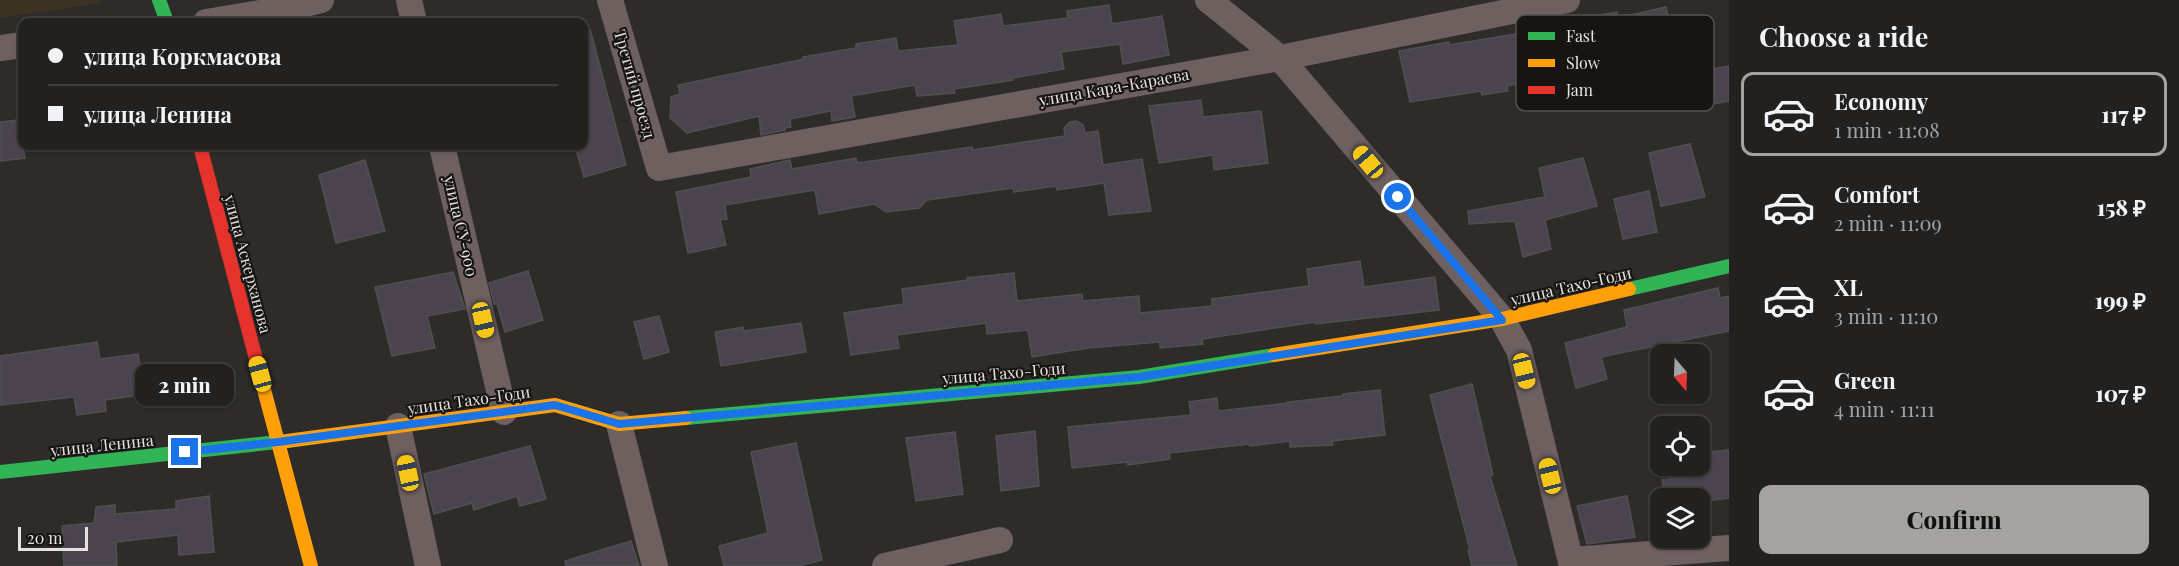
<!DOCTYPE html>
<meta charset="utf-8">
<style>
body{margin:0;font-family:"Playfair Display",serif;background:#2a2928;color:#f1f3f6;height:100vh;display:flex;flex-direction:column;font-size:22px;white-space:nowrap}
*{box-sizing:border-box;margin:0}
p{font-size:20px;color:#a2a3a4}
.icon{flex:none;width:33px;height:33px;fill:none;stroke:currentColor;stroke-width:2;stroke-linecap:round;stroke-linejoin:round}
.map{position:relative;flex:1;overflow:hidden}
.panel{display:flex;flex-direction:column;background:#22211f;width:450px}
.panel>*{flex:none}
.guide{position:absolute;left:18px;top:18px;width:570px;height:132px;border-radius:12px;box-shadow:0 2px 4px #0004,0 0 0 2px #3f3e3d;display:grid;align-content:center;height:132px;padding:0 30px;background:#22211f}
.needle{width:39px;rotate:161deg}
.buttons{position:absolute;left:1650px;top:344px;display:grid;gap:12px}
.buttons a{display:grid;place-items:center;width:60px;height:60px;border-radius:12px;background:#22211f;box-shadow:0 2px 4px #0004,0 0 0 2px #3f3e3d;font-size:30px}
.scale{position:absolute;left:18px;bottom:15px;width:70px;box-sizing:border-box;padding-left:6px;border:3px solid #e5e3df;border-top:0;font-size:16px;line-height:21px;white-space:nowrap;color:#e5e3df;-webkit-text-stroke:4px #171513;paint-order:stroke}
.end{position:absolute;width:27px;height:27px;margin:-14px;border:8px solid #1a73e8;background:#fff;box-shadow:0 0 0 3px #fff}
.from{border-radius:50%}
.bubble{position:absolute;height:42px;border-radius:12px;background:#22211f;box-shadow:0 2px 4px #0004,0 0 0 2px #3f3e3d;font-size:20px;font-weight:800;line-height:42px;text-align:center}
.car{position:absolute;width:18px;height:36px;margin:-18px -9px;border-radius:8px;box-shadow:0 0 4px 2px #0007;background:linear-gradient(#f5c518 24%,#345 0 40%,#f5c518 0 76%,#345 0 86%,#f5c518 0)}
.guide b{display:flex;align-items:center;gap:21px;height:57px;font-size:22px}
.guide b+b{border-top:2px solid #3f3e3d}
.guide i{width:15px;height:15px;background:#f1f3f6}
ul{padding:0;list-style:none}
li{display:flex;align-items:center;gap:18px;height:84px;margin:0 12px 9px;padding:0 18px;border:3px solid transparent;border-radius:12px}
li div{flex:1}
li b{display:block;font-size:22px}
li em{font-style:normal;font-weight:800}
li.selected{border-color:#a5a39f}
li>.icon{width:54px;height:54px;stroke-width:1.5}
h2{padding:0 30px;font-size:27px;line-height:72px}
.cta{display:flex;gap:12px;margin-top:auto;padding:12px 30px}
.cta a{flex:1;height:69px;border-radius:12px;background:#a5a39f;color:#111;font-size:24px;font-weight:800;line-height:69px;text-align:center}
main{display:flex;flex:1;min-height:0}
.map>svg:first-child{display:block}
.commercial{fill:#3b3224}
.building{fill:#4b434d;stroke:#515050;stroke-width:1.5}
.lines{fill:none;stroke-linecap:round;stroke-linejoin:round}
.street{stroke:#6f6060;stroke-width:26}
.fast{stroke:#30b455;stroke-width:14}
.slow{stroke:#ff9f0a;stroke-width:14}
.jam{stroke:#e5322d;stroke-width:14}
.route{stroke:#1a73e8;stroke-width:8}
.labels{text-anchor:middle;stroke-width:4.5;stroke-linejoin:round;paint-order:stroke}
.street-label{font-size:16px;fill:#e5e3df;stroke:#171513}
.key{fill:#171513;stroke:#555350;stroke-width:1.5}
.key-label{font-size:16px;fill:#e5e3df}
</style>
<main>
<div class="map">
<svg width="1729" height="566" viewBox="0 0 1729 566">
<rect width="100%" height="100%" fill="#2e2c29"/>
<!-- commercial -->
<polygon class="commercial" points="0,0 101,0 101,3 0,18"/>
<!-- building -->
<g class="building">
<polygon points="1109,5 1112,24 1162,16 1169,55 1123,64 1120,44 1061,52 1064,69 1013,78 1013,80 954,89 955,93 917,96 915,85 851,96 855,117 832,121 831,111 790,119 791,127 784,128 785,130 761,135 759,116 687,133 670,118 671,97 680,94 678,85 804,59 803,57 856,48 856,44 896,38 898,51 958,45 954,21 1001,14 1003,26 1068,18 1067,11"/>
<polygon points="1666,7 1675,53 1638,60 1638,57 1570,69 1571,73 1507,86 1508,91 1482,95 1481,91 1410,102 1399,51 1449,42 1449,45 1577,24 1576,19 1606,14 1617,12 1618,18"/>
<polygon points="590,29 626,165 584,177 575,146 584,146 584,30"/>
<polygon points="1729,66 1729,101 1688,109 1682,75"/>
<polygon points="1201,100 1203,117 1261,111 1268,163 1214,170 1213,155 1159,163 1149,106"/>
<polygon points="18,120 25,158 0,161 0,122"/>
<polygon points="1077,121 1083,125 1085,133 1098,131 1103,165 1142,159 1151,211 1109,215 1104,183 1057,190 1056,186 1014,192 1013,188 927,200 919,208 886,212 874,204 819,214 815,190 725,205 727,219 720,220 726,245 688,253 676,192 751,177 750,169 790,160 792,169 856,158 857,163 972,147 972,150 1065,136 1064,128 1070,122"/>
<polygon points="1690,144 1705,197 1661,206 1649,153"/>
<polygon points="1583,158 1597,206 1545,220 1551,249 1523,257 1515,221 1469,224 1468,211 1545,197 1539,168"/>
<polygon points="365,160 385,231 336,243 319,175"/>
<polygon points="1649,191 1657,232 1623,239 1614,199"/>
<polygon points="1360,261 1364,287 1435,277 1439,310 1315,324 1315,322 1202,339 1203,344 1160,348 1160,342 1088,348 1032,357 1028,330 987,334 986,323 897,335 899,348 851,355 844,313 904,304 902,289 968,280 967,278 1014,273 1017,301 1082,294 1083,301 1139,296 1140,313 1212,306 1212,299 1309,286 1307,269"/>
<polygon points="528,271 543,320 505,332 497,304 494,304 489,283"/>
<polygon points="453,272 465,309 427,316 435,348 392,356 375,287"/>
<polygon points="1718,288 1720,298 1729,296 1729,331 1601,357 1607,379 1576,388 1565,343 1627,327 1624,310"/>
<polygon points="659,316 669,352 644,359 634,322"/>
<polygon points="801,323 806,352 721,366 715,332 743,327 744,331"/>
<polygon points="97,342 100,359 138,354 145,394 105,400 106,411 77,415 74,397 0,405 0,356"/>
<polygon points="215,370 218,400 180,404 178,374"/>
<polygon points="1472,384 1493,475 1490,476 1517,566 1472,566 1468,550 1470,550 1430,395"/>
<polygon points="1380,390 1385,435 1332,441 1333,445 1290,447 1290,441 1250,446 1249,444 1169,453 1170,459 1128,465 1128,462 1072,468 1068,427 1191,415 1189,402 1217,398 1218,411 1289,403 1288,402 1343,396 1343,394"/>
<polygon points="1035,431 1039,486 1001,491 996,436"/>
<polygon points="955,432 963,494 916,501 906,438"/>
<polygon points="796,443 822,560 798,566 724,566 719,546 768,533 751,452"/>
<polygon points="530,446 546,499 520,506 517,496 474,510 472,503 434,514 424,474"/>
<polygon points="1729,450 1729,498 1700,502 1700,498 1665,498 1662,480 1700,476 1700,453"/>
<polygon points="209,496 214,552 179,555 178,535 116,542 117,566 64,566 62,526 94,523 96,507 115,505 115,514 176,509 176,501"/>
<polygon points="1627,496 1635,537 1587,544 1577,506"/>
<polygon points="631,541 639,566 566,566 565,561"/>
</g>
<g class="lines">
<!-- street -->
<g class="street">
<polyline points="409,0 414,22"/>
<polyline points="610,0 659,168 1280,58 1567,0"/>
<polyline points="1208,0 1280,58 1502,319 1519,350 1572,566"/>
<polyline points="206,22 284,9 321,0"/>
<polyline points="0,48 22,45"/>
<polyline points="442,146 504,412"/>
<polyline points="619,424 655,566"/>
<polyline points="398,426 428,566"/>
<polyline points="1571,560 1729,548"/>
<polyline points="885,566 1000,540"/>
</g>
<!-- fast -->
<g class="fast">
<polyline points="159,0 167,22"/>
<polyline points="1629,289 1729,266"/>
<polyline points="686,418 1139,377 1274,355"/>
<polyline points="0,472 287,441"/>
</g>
<!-- slow -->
<g class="slow">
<polyline points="1274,355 1502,319 1629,289"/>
<polyline points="262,382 311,566"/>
<polyline points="287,441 555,405 619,424 686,418"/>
</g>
<!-- jam -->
<polyline class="jam" points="200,146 262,382"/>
</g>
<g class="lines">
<!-- route -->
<polyline class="route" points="185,452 278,442 555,405 619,424 1139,377 1502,320 1398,197"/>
</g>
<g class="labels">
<!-- street labels -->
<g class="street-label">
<text transform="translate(635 84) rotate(74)" y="6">Третий проезд</text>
<text transform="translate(1114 87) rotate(-10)" y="6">улица Кара-Караева</text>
<text transform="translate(461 226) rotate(77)" y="6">улица СУ-900</text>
<text transform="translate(248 264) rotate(75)" y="6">улица Аскерханова</text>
<text transform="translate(1571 286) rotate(-13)" y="6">улица Тахо-Годи</text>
<text transform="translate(1004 373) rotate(-5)" y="6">улица Тахо-Годи</text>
<text transform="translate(469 400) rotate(-8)" y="6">улица Тахо-Годи</text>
<text transform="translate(102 445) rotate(-6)" y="6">улица Ленина</text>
</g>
</g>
<!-- legend -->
<rect x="1516" y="15" width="198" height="96" rx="9" class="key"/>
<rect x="1528" y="32" width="27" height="8" fill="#30b455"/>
<rect x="1528" y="59" width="27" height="8" fill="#ff9f0a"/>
<rect x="1528" y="86" width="27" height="8" fill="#e5322d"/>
<g class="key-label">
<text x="1566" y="42">Fast</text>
<text x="1566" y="69">Slow</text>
<text x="1566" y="96">Jam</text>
</g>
</svg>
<div class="buttons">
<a><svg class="needle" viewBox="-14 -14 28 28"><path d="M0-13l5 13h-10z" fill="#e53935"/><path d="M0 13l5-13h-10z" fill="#a2a3a4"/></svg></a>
<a><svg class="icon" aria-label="locate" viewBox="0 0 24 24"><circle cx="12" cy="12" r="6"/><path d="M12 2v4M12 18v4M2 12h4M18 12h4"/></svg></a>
<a><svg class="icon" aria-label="layers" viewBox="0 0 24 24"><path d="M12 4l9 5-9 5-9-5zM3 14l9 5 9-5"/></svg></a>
</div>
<div class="scale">20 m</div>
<i class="end from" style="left:1398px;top:197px"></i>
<i class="end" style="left:185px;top:452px"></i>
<div class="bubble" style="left:135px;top:364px;width:99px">2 min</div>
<i class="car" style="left:1368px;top:162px;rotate:320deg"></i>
<i class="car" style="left:483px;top:320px;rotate:167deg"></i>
<i class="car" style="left:1524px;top:371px;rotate:166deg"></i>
<i class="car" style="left:260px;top:374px;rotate:345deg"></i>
<i class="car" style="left:408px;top:473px;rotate:348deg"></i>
<i class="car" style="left:1550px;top:476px;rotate:346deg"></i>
<div class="guide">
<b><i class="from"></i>улица Коркмасова</b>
<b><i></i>улица Ленина</b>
</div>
</div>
<section class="panel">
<h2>Choose a ride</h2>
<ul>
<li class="selected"><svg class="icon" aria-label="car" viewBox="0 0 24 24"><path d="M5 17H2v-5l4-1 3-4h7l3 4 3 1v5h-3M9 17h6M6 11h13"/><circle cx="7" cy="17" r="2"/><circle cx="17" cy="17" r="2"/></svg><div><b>Economy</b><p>1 min · 11:08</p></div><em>117 ₽</em></li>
<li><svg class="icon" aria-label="car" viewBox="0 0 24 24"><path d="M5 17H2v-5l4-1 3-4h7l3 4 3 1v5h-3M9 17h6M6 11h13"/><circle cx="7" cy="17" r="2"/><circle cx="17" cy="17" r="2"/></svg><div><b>Comfort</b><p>2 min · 11:09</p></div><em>158 ₽</em></li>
<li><svg class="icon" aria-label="car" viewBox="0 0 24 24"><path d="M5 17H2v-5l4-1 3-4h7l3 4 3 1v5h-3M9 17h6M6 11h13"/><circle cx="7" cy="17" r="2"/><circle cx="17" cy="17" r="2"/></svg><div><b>XL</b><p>3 min · 11:10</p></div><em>199 ₽</em></li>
<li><svg class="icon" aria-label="car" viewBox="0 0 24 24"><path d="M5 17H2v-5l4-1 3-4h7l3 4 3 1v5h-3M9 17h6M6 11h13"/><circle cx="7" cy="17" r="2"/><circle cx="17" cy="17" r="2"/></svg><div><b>Green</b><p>4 min · 11:11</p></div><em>107 ₽</em></li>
</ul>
<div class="cta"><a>Confirm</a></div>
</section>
</main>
